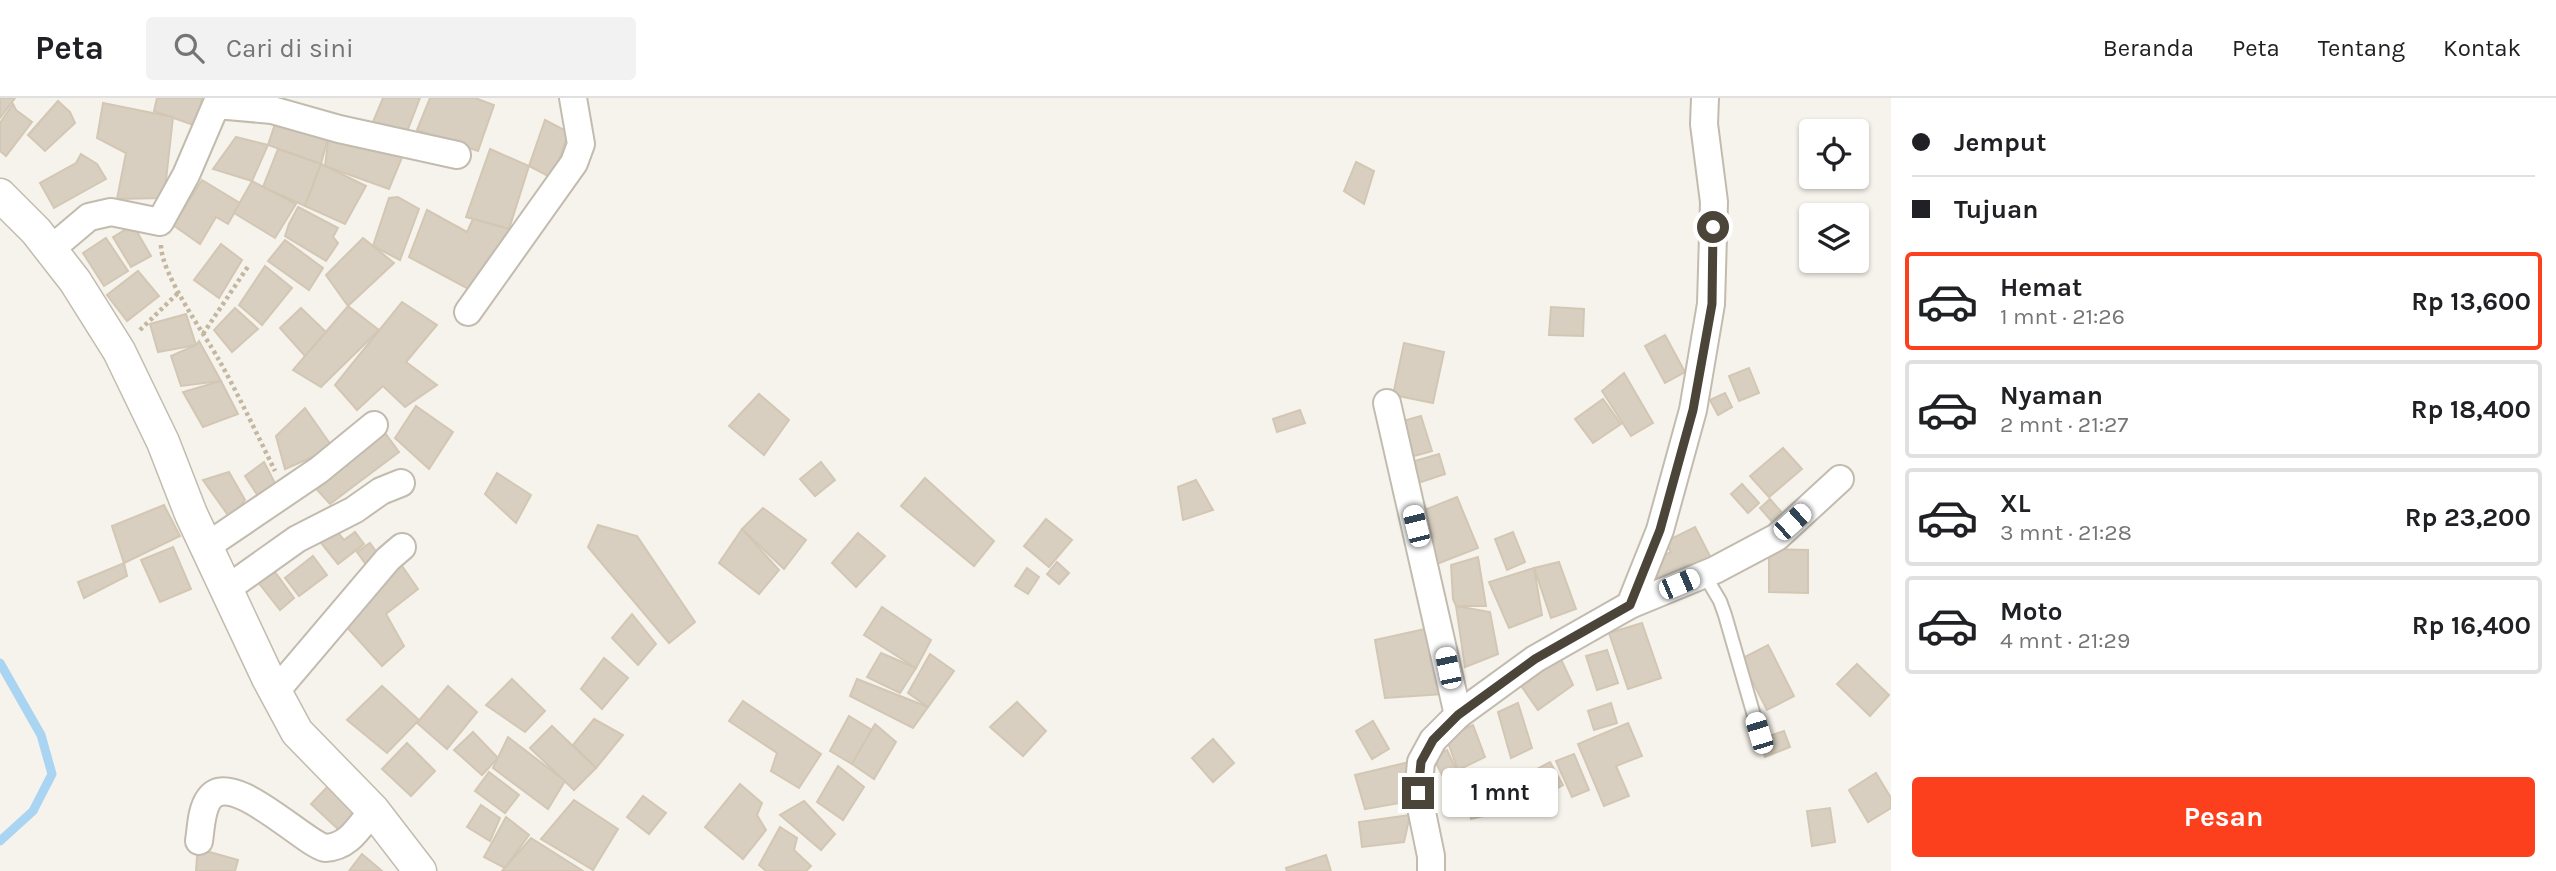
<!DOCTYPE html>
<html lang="id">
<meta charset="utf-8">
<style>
body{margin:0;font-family:Karla,sans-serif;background:#f2f2f2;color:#202124;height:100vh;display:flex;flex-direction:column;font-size:26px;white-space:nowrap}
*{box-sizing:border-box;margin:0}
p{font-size:23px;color:#757577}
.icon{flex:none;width:38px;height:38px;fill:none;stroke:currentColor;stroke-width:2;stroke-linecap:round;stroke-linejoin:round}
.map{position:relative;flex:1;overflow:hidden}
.sheet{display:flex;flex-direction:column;background:#fff;width:665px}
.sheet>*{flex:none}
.banner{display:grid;align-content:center;height:154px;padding:0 21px;background:#fff}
.controls{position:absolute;left:1799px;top:21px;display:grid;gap:14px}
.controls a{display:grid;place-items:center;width:70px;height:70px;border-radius:7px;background:#fff;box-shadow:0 2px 5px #0004;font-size:35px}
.end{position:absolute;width:32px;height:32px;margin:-16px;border:9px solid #4b4439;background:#fff;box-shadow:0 0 0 4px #fff}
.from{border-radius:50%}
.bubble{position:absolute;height:49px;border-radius:7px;background:#fff;box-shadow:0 2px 5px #0004;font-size:23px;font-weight:700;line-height:49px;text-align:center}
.car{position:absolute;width:21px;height:42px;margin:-21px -10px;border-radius:9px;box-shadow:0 0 5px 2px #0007;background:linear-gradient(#fff 24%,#345 0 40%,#fff 0 76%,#345 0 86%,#fff 0)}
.banner b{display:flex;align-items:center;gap:24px;height:66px;font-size:26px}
.banner b+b{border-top:2px solid #e0e0e0}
.banner i{width:18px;height:18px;background:#202124}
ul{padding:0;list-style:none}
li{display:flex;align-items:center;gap:21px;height:98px;margin:0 14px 10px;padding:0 7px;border:4px solid #e0e0e0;border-radius:7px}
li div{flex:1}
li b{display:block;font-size:26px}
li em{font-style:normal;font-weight:700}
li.selected{border-color:#fc3f1d}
li>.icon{width:63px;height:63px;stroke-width:1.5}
.action{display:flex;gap:14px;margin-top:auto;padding:14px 21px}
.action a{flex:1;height:80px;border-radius:7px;background:#fc3f1d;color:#fff;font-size:28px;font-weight:700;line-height:80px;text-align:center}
header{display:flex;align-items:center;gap:42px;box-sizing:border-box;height:98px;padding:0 35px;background:#fff;border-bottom:2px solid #e0e0e0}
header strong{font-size:33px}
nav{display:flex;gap:38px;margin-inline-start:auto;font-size:24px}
.search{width:490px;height:63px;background:#f2f2f2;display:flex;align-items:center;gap:18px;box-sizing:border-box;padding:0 24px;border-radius:7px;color:#757577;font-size:26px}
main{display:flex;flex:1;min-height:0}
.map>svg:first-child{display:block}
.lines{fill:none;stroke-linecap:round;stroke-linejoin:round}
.stream{stroke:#a9d4f2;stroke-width:9}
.building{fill:#d8cfc1;stroke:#d3c7b4;stroke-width:2}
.service-casing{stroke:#c2bbae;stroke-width:16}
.minor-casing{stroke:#c2bbae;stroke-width:30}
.tertiary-casing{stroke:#c2bbae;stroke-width:35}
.path{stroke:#c4b79f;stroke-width:4.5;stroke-dasharray:3.5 3.5;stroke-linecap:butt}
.service{stroke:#fff;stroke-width:12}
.minor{stroke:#fff;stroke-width:26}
.tertiary{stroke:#fff;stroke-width:32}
.route{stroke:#4b4439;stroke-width:9}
</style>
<header>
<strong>Peta</strong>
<div class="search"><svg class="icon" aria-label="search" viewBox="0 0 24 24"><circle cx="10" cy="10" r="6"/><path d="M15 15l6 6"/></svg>Cari di sini</div>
<nav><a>Beranda</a><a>Peta</a><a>Tentang</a><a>Kontak</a></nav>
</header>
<main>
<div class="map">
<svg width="1891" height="773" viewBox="0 0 1891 773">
<rect width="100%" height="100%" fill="#f6f3ec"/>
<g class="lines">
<!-- stream -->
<polyline class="stream" points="0,565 41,637 52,676 33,713 0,743"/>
</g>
<!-- building -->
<g class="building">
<polygon points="0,0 15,0 0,20"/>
<polygon points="157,0 202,0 196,28 154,13"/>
<polygon points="383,0 420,0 403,44 370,31"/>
<polygon points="430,0 475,0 494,7 478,53 417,32"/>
<polygon points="58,3 70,14 75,25 45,53 28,37"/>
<polygon points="103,5 173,19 164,100 117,101 126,55 97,40"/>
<polygon points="13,6 16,12 32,24 6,58 0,53 0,25"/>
<polygon points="277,20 329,36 321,66 268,47"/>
<polygon points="545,22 568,34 554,81 529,68"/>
<polygon points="329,36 405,52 389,91 325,68"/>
<polygon points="236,39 268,47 252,83 213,71"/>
<polygon points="278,51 321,66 305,108 263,89"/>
<polygon points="490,51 529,68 509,131 466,119"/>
<polygon points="81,56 97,66 106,81 54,110 40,85 76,65"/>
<polygon points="1356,64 1374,73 1364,106 1344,93"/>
<polygon points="321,66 366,88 345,126 305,108"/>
<polygon points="202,82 240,105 228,126 216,119 200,146 173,127"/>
<polygon points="252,83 296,106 275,140 234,115"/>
<polygon points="398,99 419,111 400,162 373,148 389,100"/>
<polygon points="298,109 338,130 333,139 338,145 326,163 285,138 289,126"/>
<polygon points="427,112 467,134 473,121 509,131 514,138 474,194 409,159"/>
<polygon points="133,127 151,158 131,169 113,139"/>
<polygon points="106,140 128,173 104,188 83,155"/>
<polygon points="363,140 394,165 348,208 326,177"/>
<polygon points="285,142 323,170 309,192 268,163"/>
<polygon points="221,146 242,162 219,200 194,182"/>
<polygon points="265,168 292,190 262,227 239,207"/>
<polygon points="138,173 159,198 127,223 107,197"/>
<polygon points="402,204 437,227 406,264 437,287 405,309 383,288 357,312 335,287"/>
<polygon points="348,208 379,232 321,289 293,272"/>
<polygon points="1551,209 1584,211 1583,238 1549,237"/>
<polygon points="235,210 258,231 232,254 214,232"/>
<polygon points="301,210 326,234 305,258 280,230"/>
<polygon points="186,216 196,247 158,254 150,226"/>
<polygon points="1665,237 1685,274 1665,285 1645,248"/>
<polygon points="199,243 221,283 181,288 171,258 196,247"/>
<polygon points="1404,245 1444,254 1433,305 1393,297"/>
<polygon points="1749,270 1759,295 1739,303 1729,278"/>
<polygon points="1624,275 1653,325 1631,338 1602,293"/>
<polygon points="221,283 238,316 203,329 183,294"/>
<polygon points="1725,295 1732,309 1718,317 1710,302"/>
<polygon points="759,296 789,322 764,357 729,328"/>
<polygon points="1603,301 1621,326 1593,345 1575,321"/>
<polygon points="416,308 453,334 429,371 395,340"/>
<polygon points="305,310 333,350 285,371 276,338"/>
<polygon points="1300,312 1305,325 1277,334 1273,321"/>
<polygon points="1421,318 1432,353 1407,360 1396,325"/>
<polygon points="380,328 399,354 330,406 311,385"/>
<polygon points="1783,350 1802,371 1769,399 1750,378"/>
<polygon points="1439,356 1445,376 1415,386 1408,365"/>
<polygon points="264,364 279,393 260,401 245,378"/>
<polygon points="821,364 835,382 815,398 800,381"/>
<polygon points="229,374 245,402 230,420 203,382"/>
<polygon points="497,375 531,397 516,425 485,396"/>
<polygon points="925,380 994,443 974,468 901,408"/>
<polygon points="1196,382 1213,412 1183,422 1178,389"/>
<polygon points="1742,386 1759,405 1748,415 1731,396"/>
<polygon points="1457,399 1478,450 1437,466 1417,415"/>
<polygon points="1770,401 1784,417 1774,426 1760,410"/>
<polygon points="164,407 180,438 124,465 112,428"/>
<polygon points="763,410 806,442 784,471 742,431"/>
<polygon points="1046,421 1072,442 1049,469 1024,448"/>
<polygon points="598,427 637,438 695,524 669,545 588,449"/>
<polygon points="333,428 344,442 355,434 364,446 338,466 317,440"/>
<polygon points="1695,429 1712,462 1662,487 1650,464 1671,454 1665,444"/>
<polygon points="742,431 779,472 759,496 719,465"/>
<polygon points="1513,434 1525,464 1507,472 1495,441"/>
<polygon points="858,435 885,458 856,489 832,465"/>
<polygon points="370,445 380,459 367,468 357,454"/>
<polygon points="173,449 191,491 160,504 141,462"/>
<polygon points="1769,451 1808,452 1808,495 1769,494"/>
<polygon points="313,458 327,477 299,498 285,480"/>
<polygon points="1478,459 1486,508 1456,508 1453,501 1451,467"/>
<polygon points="1057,464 1069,475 1059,486 1047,476"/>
<polygon points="1559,464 1576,511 1551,520 1534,470"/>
<polygon points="124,465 127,478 84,500 78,484"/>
<polygon points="400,465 418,491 386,516 404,548 382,568 344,526"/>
<polygon points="270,467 294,500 280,512 254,479"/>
<polygon points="1027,470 1039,479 1028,496 1015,488"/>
<polygon points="1534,470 1542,517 1509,530 1489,484"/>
<polygon points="1456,508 1490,514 1498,556 1465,569"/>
<polygon points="882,509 931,542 916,570 864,537"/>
<polygon points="632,516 656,546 638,567 612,540"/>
<polygon points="1642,525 1661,580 1628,591 1609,535"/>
<polygon points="1434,529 1443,596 1385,600 1375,542"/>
<polygon points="1768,547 1794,598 1767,612 1741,561"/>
<polygon points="1607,552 1618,585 1597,592 1586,558"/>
<polygon points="881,555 916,570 900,595 867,579"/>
<polygon points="930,556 954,573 928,609 908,595"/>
<polygon points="1559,557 1573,587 1538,612 1517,582"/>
<polygon points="604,560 628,580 602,611 581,591"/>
<polygon points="1857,566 1889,597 1870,618 1837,586"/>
<polygon points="512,581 545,613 525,634 486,607"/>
<polygon points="857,581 928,609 913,630 850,598"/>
<polygon points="382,588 419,622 387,655 347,622"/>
<polygon points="448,588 477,614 447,651 417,625"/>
<polygon points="743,603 821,656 799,690 771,673 777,655 729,623"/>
<polygon points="1017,604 1046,633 1023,658 990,629"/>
<polygon points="1518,605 1532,650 1511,660 1498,614"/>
<polygon points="1611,605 1617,625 1594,632 1588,613"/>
<polygon points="849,618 872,632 852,666 830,653"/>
<polygon points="594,621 623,637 596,670 573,647"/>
<polygon points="1373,623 1389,651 1372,661 1356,633"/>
<polygon points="1628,625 1642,658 1616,668 1629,698 1604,708 1578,646"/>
<polygon points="875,626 896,644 874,681 852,666"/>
<polygon points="1473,627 1485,659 1458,672 1446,639"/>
<polygon points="552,628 596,670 574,692 530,650"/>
<polygon points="1784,633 1790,649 1765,659 1758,642"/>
<polygon points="473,634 498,660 482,677 454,652"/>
<polygon points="508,639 565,683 548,711 493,670"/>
<polygon points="1213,641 1234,665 1213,684 1192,660"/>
<polygon points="407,645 435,673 411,698 382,671"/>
<polygon points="1447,652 1460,679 1446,685 1433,659"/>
<polygon points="1574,656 1589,692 1572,699 1556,663"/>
<polygon points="1409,664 1411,703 1365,711 1355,677"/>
<polygon points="1550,664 1563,687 1539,700 1526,677"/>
<polygon points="838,668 864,689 843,722 817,704"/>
<polygon points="489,674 519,697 505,715 475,693"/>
<polygon points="1508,674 1520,702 1503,709 1491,681"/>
<polygon points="1876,675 1891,700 1891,710 1868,724 1849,692"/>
<polygon points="1488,678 1496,715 1471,721 1466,685"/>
<polygon points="333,683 361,709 339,732 311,706"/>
<polygon points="740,686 762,705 757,717 766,732 743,761 705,729"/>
<polygon points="643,698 666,715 649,736 627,719"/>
<polygon points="574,702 618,731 593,772 541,741"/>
<polygon points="804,703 835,736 821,752 780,717"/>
<polygon points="481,707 500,720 490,743 467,729"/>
<polygon points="1830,710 1835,744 1812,748 1807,713"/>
<polygon points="1410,717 1404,744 1362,749 1359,724"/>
<polygon points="506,719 529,737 505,770 484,759"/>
<polygon points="780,729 797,740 794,752 811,768 806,773 766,773 759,767"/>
<polygon points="531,740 583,773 502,773"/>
<polygon points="198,745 206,753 238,762 235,773 196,773"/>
<polygon points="362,756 382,773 349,773"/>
<polygon points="1326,757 1331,773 1287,773 1286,770"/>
</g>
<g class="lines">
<!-- service casing -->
<g class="service-casing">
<polyline id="service" points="1704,476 1720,503 1725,517 1759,635"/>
</g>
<!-- minor casing -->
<g class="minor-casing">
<g id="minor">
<polyline points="50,152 89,119 111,114 160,124 186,77 216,7 272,12 339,31 457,57"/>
<polyline points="468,214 574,65 581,46 573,0"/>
<polyline points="1387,305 1458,617"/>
<polyline points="207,448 319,372 374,327"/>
<polyline points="228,490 297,441 354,412 381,393 401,385"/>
<polyline points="1630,507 1715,472 1777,439 1840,381"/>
<polyline points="276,593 388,461 402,449"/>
<path d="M199 743C201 731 201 712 209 701 231 670 302 744 325 750 349 749 359 729 373 712"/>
<polyline points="1431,773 1431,758 1418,695 1421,664 1433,642 1458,617 1535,561 1630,507 1660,432 1693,312 1711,206 1714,104 1704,26 1705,0"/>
</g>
</g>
<!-- tertiary casing -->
<g class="tertiary-casing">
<polyline id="tertiary" points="0,97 36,133 75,183 119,253 163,344 191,416 268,580 297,634 373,712 420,773"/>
</g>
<!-- path -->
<g class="path">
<path d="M161 147C161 176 204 235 219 262 239 298 257 336 275 373"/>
<polyline points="140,232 179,194"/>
<polyline points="203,236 249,167"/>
</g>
<!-- service -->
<use href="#service" class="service"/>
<!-- minor -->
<use href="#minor" class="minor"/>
<!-- tertiary -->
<use href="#tertiary" class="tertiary"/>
</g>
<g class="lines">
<!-- route -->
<polyline class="route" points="1418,695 1421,664 1433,642 1458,617 1535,561 1630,507 1660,432 1693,312 1712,206 1713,129"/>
</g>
</svg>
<div class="controls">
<a><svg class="icon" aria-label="locate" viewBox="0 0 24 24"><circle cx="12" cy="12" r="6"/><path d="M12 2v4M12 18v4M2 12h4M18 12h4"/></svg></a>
<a><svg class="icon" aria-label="layers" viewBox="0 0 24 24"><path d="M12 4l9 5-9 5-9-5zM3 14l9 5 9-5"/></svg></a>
</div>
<i class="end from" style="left:1713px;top:129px"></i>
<i class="end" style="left:1418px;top:695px"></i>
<div class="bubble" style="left:1442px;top:670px;width:116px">1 mnt</div>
<i class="car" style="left:1792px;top:424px;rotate:48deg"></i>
<i class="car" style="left:1416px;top:428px;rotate:346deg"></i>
<i class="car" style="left:1679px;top:486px;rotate:67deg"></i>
<i class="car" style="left:1448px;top:570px;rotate:348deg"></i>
<i class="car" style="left:1759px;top:635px;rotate:343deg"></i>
</div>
<section class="sheet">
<div class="banner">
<b><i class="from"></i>Jemput</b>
<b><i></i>Tujuan</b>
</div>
<ul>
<li class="selected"><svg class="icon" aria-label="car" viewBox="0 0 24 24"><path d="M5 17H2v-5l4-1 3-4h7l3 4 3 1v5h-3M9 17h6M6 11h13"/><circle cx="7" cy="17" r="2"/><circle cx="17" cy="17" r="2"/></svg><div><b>Hemat</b><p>1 mnt · 21:26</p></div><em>Rp 13,600</em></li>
<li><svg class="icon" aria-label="car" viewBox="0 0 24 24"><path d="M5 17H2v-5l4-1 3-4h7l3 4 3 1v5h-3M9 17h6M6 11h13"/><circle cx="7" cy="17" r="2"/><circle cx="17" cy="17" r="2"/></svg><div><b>Nyaman</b><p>2 mnt · 21:27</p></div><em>Rp 18,400</em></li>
<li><svg class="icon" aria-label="car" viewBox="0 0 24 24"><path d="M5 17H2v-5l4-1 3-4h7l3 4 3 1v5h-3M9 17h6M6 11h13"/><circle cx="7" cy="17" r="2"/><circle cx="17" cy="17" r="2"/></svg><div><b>XL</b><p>3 mnt · 21:28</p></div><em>Rp 23,200</em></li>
<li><svg class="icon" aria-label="car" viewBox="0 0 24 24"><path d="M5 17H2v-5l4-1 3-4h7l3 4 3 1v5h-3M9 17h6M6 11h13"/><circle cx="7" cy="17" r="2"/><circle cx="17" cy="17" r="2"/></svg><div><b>Moto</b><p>4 mnt · 21:29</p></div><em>Rp 16,400</em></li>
</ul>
<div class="action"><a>Pesan</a></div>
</section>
</main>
